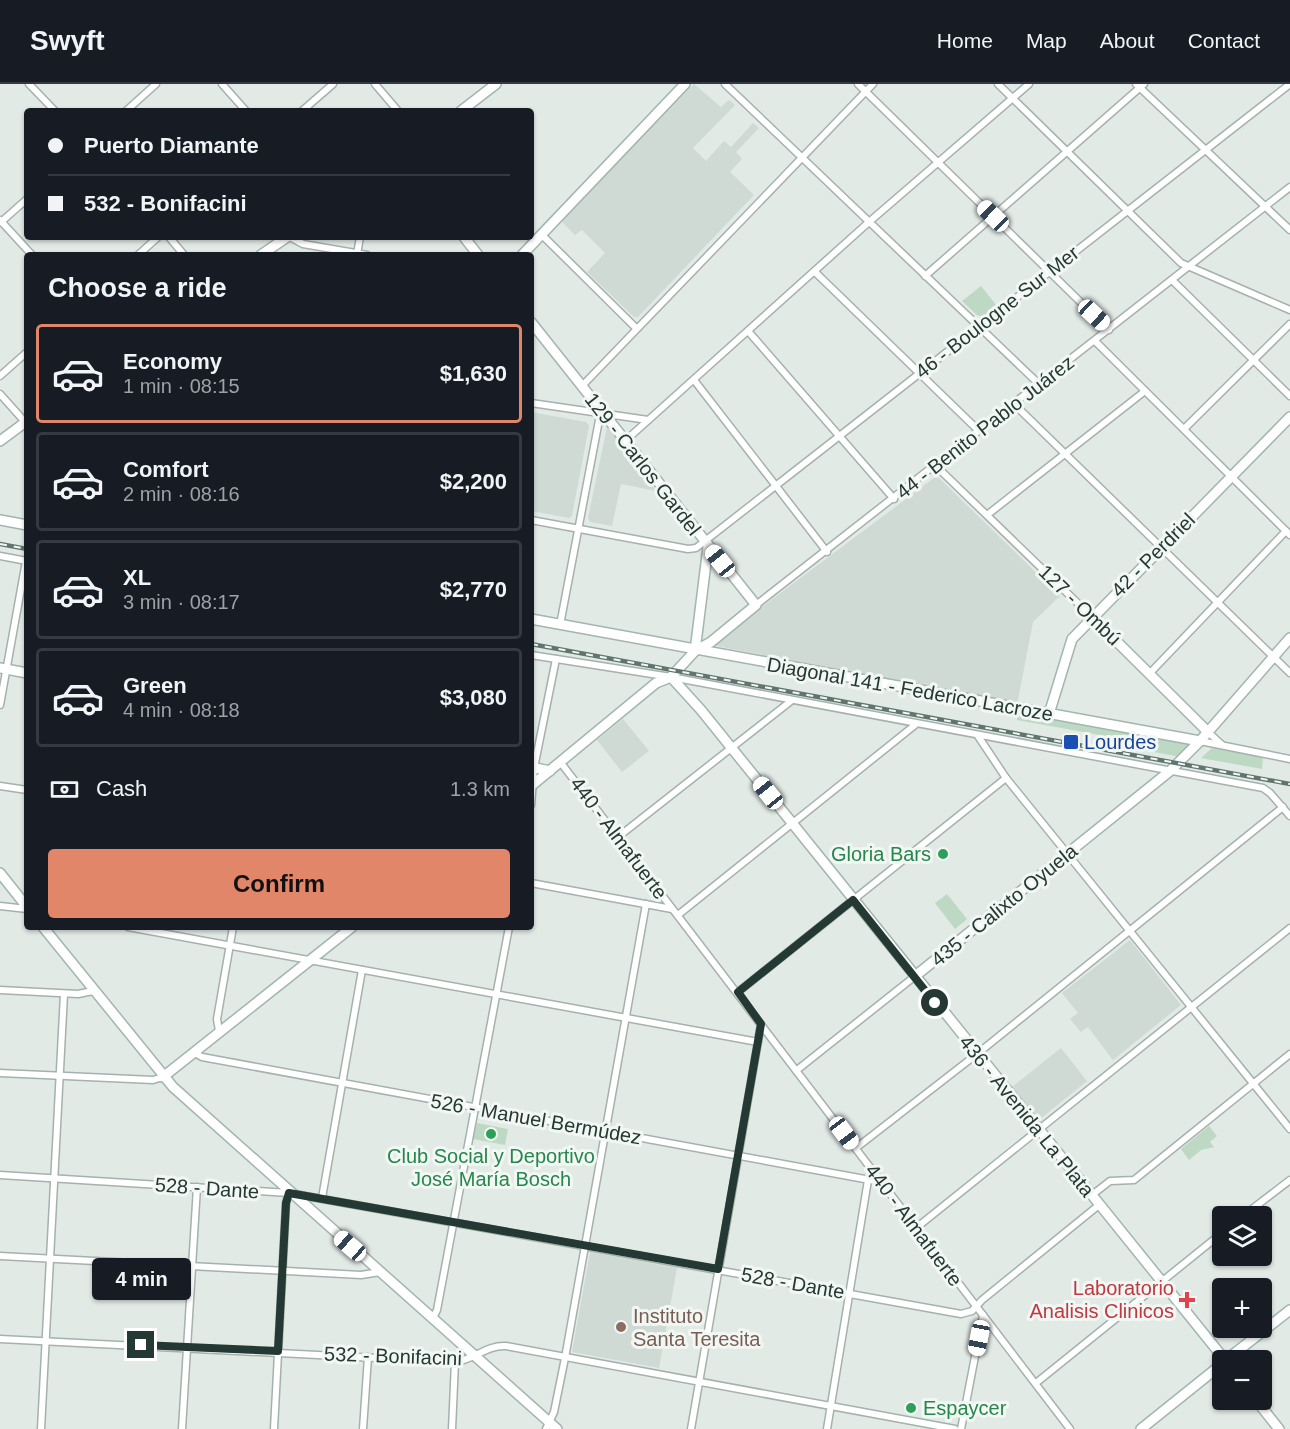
<!DOCTYPE html>
<meta charset="utf-8">
<style>
body{margin:0;font-family:Helvetica,sans-serif;background:#242831;color:#f1f3f6;height:100vh;display:flex;flex-direction:column;font-size:22px;white-space:nowrap}
*{box-sizing:border-box;margin:0}
p{font-size:20px;color:#9ea1a6}
.icon{flex:none;width:33px;height:33px;fill:none;stroke:currentColor;stroke-width:2;stroke-linecap:round;stroke-linejoin:round}
.map{position:relative;flex:1;overflow:hidden}
.side{position:absolute;left:24px;top:168px;width:510px;height:678px;display:flex;flex-direction:column;background:#171b24;border-radius:6px;box-shadow:0 2px 4px #0004}
.side>*{flex:none}
.hud{position:absolute;left:24px;top:24px;width:510px;height:132px;border-radius:6px;box-shadow:0 2px 4px #0004;display:grid;align-content:center;height:132px;padding:0 24px;background:#171b24}
.tools{position:absolute;left:1212px;top:1122px;display:grid;gap:12px}
.tools a{display:grid;place-items:center;width:60px;height:60px;border-radius:6px;background:#171b24;box-shadow:0 2px 4px #0004;font-size:30px}
.end{position:absolute;width:27px;height:27px;margin:-14px;border:8px solid #243933;background:#fff;box-shadow:0 0 0 3px #fff}
.from{border-radius:50%}
.bubble{position:absolute;height:42px;border-radius:6px;background:#171b24;box-shadow:0 2px 4px #0004;font-size:20px;font-weight:700;line-height:42px;text-align:center}
.car{position:absolute;width:18px;height:36px;margin:-18px -9px;border-radius:8px;box-shadow:0 0 4px 2px #0007;background:linear-gradient(#fff 24%,#345 0 40%,#fff 0 76%,#345 0 86%,#fff 0)}
.hud b{display:flex;align-items:center;gap:21px;height:57px;font-size:22px}
.hud b+b{border-top:2px solid #363941}
.hud i{width:15px;height:15px;background:#f1f3f6}
ul{padding:0;list-style:none}
li{display:flex;align-items:center;gap:18px;height:99px;margin:0 12px 9px;padding:0 12px;border:3px solid #363941;border-radius:6px}
li div{flex:1}
li b{display:block;font-size:22px}
li em{font-style:normal;font-weight:700}
li.current{border-color:#e18669}
li>.icon{width:54px;height:54px;stroke-width:1.5}
h2{padding:0 24px;font-size:27px;line-height:72px}
.pay{display:flex;align-items:center;gap:15px;height:66px;padding:0 24px;font-size:22px}
.pay p{margin-inline-start:auto}
.cta{display:flex;gap:12px;margin-top:auto;padding:12px 24px}
.cta a{flex:1;height:69px;border-radius:6px;background:#e18669;color:#111;font-size:24px;font-weight:700;line-height:69px;text-align:center}
header{display:flex;align-items:center;gap:36px;box-sizing:border-box;height:84px;padding:0 30px;background:#171b24;border-bottom:2px solid #363941}
header strong{font-size:28px}
nav{display:flex;gap:33px;margin-inline-start:auto;font-size:21px}
.map>svg:first-child{display:block}
.built{fill:#d0dad5}
.green{fill:#bdd9c4}
.lines{fill:none;stroke-linecap:round;stroke-linejoin:round}
.street-casing{stroke:#a5b1ad;stroke-width:9}
.secondary-casing{stroke:#a2b5ae;stroke-width:12}
.street{stroke:#fff;stroke-width:6}
.secondary{stroke:#fff;stroke-width:9}
.rail-casing{stroke:#5f756e;stroke-width:4.5}
.rail{stroke:#f2f7f4;stroke-width:2;stroke-dasharray:7;stroke-linecap:butt}
.route{stroke:#243933;stroke-width:8}
.transit-dot{fill:#1a4fb4;stroke:#f2f7f4;stroke-width:2}
.leisure-dot{fill:#2e9e5b;stroke:#f2f7f4;stroke-width:2}
.health-dot{fill:#e0444e;stroke:#f2f7f4;stroke-width:2}
.education-dot{fill:#8d6e63;stroke:#f2f7f4;stroke-width:2}
.labels{text-anchor:middle;stroke-width:6;stroke-linejoin:round;paint-order:stroke}
.street-label{font-size:20px;fill:#243933;stroke:#f2f7f4}
.transit-label{font-size:20px;fill:#164399;stroke:#f2f7f4;text-anchor:start}
.leisure-label{font-size:20px;fill:#27864d;stroke:#f2f7f4;text-anchor:end}
.health-label{font-size:20px;fill:#be3a42;stroke:#f2f7f4;text-anchor:end}
.education-label{font-size:20px;fill:#785e54;stroke:#f2f7f4;text-anchor:start}
</style>
<header>
<strong>Swyft</strong>
<nav><a>Home</a><a>Map</a><a>About</a><a>Contact</a></nav>
</header>
<div class="map">
<svg width="1290" height="1345" viewBox="0 0 1290 1345">
<rect width="100%" height="100%" fill="#e2eae6"/>
<!-- built -->
<g class="built">
<polygon points="694,0 721,23 729,16 735,21 693,64 706,77 724,57 731,63 753,39 759,44 736,68 742,75 730,88 754,111 638,233 634,233 587,188 605,169 582,146 575,151 561,137"/>
<polygon points="531,328 586,338 589,342 572,432 569,434 531,427"/>
<polygon points="607,343 656,407 621,400 612,442 590,438 588,434"/>
<polygon points="934,394 939,394 1060,512 1033,538 1017,621 717,562 715,558"/>
<polygon points="623,635 649,667 622,688 597,656"/>
<polygon points="1130,856 1181,921 1113,976 1088,943 1081,948 1070,935 1078,929 1062,909"/>
<polygon points="1061,964 1087,997 1039,1036 1012,1003"/>
<polygon points="590,1168 677,1184 659,1284 572,1268"/>
</g>
<!-- green -->
<g class="green">
<polygon points="981,202 997,222 983,233 977,231 962,217"/>
<polygon points="1017,628 1186,658 1188,663 1180,673 1133,664 1133,657 1017,636"/>
<polygon points="1212,664 1263,673 1262,685 1201,674"/>
<polygon points="947,810 967,835 955,845 935,819"/>
<polygon points="477,1039 508,1045 505,1061 473,1055"/>
<polygon points="1209,1042 1217,1052 1210,1058 1214,1063 1201,1066 1189,1076 1181,1065"/>
</g>
<g class="lines">
<!-- street casing -->
<g class="street-casing">
<g id="street">
<polyline points="29,0 55,27"/>
<polyline points="222,0 246,27"/>
<polyline points="375,0 398,27"/>
<polyline points="725,0 1039,300"/>
<polyline points="858,0 1109,246"/>
<polyline points="998,0 1181,179 1290,226"/>
<polyline points="1136,0 1290,146"/>
<polyline points="126,27 156,0"/>
<polyline points="302,27 333,0"/>
<polyline points="0,136 32,171"/>
<polyline points="1,138 27,115"/>
<polyline points="542,151 636,244"/>
<polyline points="169,153 184,171"/>
<polyline points="290,153 303,160 367,171"/>
<polyline points="357,170 360,153"/>
<polyline points="138,171 158,153"/>
<polyline points="815,188 979,347"/>
<polyline points="925,192 1144,0"/>
<polyline points="1172,196 1290,312"/>
<polyline points="748,247 894,415"/>
<polyline points="1095,257 1290,451"/>
<polyline points="0,292 27,268"/>
<polyline points="694,296 827,468"/>
<polyline points="582,302 873,0"/>
<polyline points="0,310 26,339"/>
<polyline points="531,319 648,336"/>
<polyline points="1014,320 1290,589"/>
<polyline points="1184,345 1290,240"/>
<polyline points="625,357 869,138 1029,0"/>
<polyline points="936,382 1092,533"/>
<polyline points="987,431 1145,307"/>
<polyline points="531,436 688,465 696,464 1290,0"/>
<polyline points="0,472 27,477"/>
<polyline points="756,521 1290,103"/>
<polyline points="560,541 600,331"/>
<polyline points="531,571 671,593 1263,704 1270,709 1290,732"/>
<polyline points="1150,589 1286,447"/>
<polyline points="0,621 26,477"/>
<polyline points="1207,647 1222,661"/>
<polyline points="978,652 1006,694 1290,1045"/>
<polyline points="1200,657 1290,675"/>
<polyline points="561,679 1070,1345"/>
<polyline points="0,702 27,706"/>
<polyline points="531,721 534,684 556,575"/>
<polyline points="618,753 791,617"/>
<polyline points="531,799 672,825"/>
<polyline points="0,822 27,825"/>
<polyline points="678,831 915,641"/>
<polyline points="128,843 758,958"/>
<polyline points="0,906 78,910 93,907"/>
<polyline points="738,908 1006,694"/>
<polyline points="219,947 217,935 233,843"/>
<polyline points="193,968 202,973 881,1098"/>
<polyline points="797,986 914,893"/>
<polyline points="0,989 153,996 163,993"/>
<polyline points="856,1064 977,970 1283,723"/>
<polyline points="0,1091 289,1109 961,1230 972,1227 982,1216 1099,1121"/>
<polyline points="1092,1111 1110,1097 1134,1096 1290,970"/>
<polyline points="322,1114 362,886"/>
<polyline points="1243,1132 1290,1096"/>
<polyline points="916,1144 1290,844"/>
<polyline points="0,1172 361,1191 380,1188"/>
<polyline points="433,1234 437,1226 509,843"/>
<path d="M0 1255 455 1278C474 1276 486 1261 506 1262L955 1345"/>
<polyline points="1036,1299 1222,1149"/>
<polyline points="41,1345 64,910"/>
<polyline points="182,1345 197,1103"/>
<polyline points="274,1345 286,1119 289,1109"/>
<polyline points="363,1345 368,1273"/>
<polyline points="452,1345 455,1278"/>
<polyline points="546,1345 554,1328 565,1274 646,820"/>
<polyline points="691,1345 761,940"/>
<polyline points="827,1345 868,1096"/>
<polyline points="961,1345 983,1231"/>
</g>
</g>
<!-- secondary casing -->
<g class="secondary-casing">
<g id="secondary">
<polyline points="461,27 496,0"/>
<polyline points="464,153 478,171"/>
<polyline points="261,171 287,153"/>
<polyline points="522,171 685,0"/>
<polyline points="531,238 756,521 711,558 695,567 671,593 656,599 531,702"/>
<polyline points="0,357 27,337"/>
<polyline points="0,436 27,441"/>
<polyline points="1092,533 1207,647"/>
<polyline points="531,535 1200,657"/>
<polyline points="695,567 708,463"/>
<polyline points="0,584 27,589"/>
<polyline points="671,593 701,626 1225,1276"/>
<polyline points="1049,630 1072,555 1290,333"/>
<polyline points="531,683 550,687"/>
<polyline points="0,789 27,823"/>
<polyline points="43,843 173,1003 557,1345"/>
<polyline points="914,893 1170,687 1200,657 1290,554"/>
<polyline points="163,993 352,843"/>
<polyline points="1226,1276 1290,1226"/>
<polyline points="1256,1316 1279,1345"/>
<polyline points="1141,1345 1222,1280"/>
</g>
</g>
<!-- street -->
<use href="#street" class="street"/>
<!-- secondary -->
<use href="#secondary" class="secondary"/>
<!-- rail casing -->
<g class="rail-casing">
<g id="rail">
<polyline points="0,460 27,465"/>
<polyline points="531,560 1290,700"/>
</g>
</g>
<!-- rail -->
<use href="#rail" class="rail"/>
</g>
<g class="lines">
<!-- route -->
<polyline class="route" points="141,1261 278,1267 286,1119 289,1109 718,1185 761,940 738,908 853,816 935,919"/>
</g>
<!-- markers -->
<rect class="transit-dot" x="1063" y="650" width="16" height="16" rx="3"/>
<g class="leisure-dot">
<circle cx="943" cy="770" r="6"/>
<circle cx="491" cy="1050" r="6"/>
<circle cx="911" cy="1324" r="6"/>
</g>
<path class="health-dot" d="M1184 1207h6v6h6v6h-6v6h-6v-6h-6v-6h6z"/>
<circle class="education-dot" cx="621" cy="1243" r="6"/>
<g class="labels">
<!-- street labels -->
<g class="street-label">
<text transform="translate(997 228) rotate(-38)" y="7">46 - Boulogne Sur Mer</text>
<text transform="translate(985 343) rotate(-38)" y="7">44 - Benito Pablo Juárez</text>
<text transform="translate(643 380) rotate(52)" y="7">129 - Carlos Gardel</text>
<text transform="translate(1153 471) rotate(-45)" y="7">42 - Perdriel</text>
<text transform="translate(1080 521) rotate(44)" y="7">127 - Ombú</text>
<text transform="translate(910 605) rotate(10)" y="7">Diagonal 141 - Federico Lacroze</text>
<text transform="translate(619 754) rotate(53)" y="7">440 - Almafuerte</text>
<text transform="translate(1004 821) rotate(-39)" y="7">435 - Calixto Oyuela</text>
<text transform="translate(1027 1032) rotate(51)" y="7">436 - Avenida La Plata</text>
<text transform="translate(536 1035) rotate(10)" y="7">526 - Manuel Bermúdez</text>
<text transform="translate(207 1104) rotate(4)" y="7">528 - Dante</text>
<text transform="translate(914 1141) rotate(53)" y="7">440 - Almafuerte</text>
<text transform="translate(793 1199) rotate(10)" y="7">528 - Dante</text>
<text transform="translate(393 1272) rotate(2)" y="7">532 - Bonifacini</text>
</g>
<!-- transit labels -->
<g class="transit-label">
<text x="1084" y="665">Lourdes</text>
</g>
<!-- leisure labels -->
<g class="leisure-label">
<text x="931" y="777">Gloria Bars</text>
<text x="491" y="1079" text-anchor="middle">Club Social y Deportivo<tspan x="491" dy="23">José María Bosch</tspan></text>
<text x="923" y="1331" text-anchor="start">Espaycer</text>
</g>
<!-- health labels -->
<g class="health-label">
<text x="1174" y="1211">Laboratorio<tspan x="1174" dy="23">Analisis Clinicos</tspan></text>
</g>
<!-- education labels -->
<g class="education-label">
<text x="633" y="1239">Instituto<tspan x="633" dy="23">Santa Teresita</tspan></text>
</g>
</g>
</svg>
<div class="tools">
<a><svg class="icon" aria-label="layers" viewBox="0 0 24 24"><path d="M12 4l9 5-9 5-9-5zM3 14l9 5 9-5"/></svg></a>
<a>+</a>
<a>−</a>
</div>
<i class="end from" style="left:935px;top:919px"></i>
<i class="end" style="left:141px;top:1261px"></i>
<div class="bubble" style="left:92px;top:1174px;width:99px">4 min</div>
<i class="car" style="left:993px;top:132px;rotate:314deg"></i>
<i class="car" style="left:1094px;top:231px;rotate:133deg"></i>
<i class="car" style="left:720px;top:477px;rotate:321deg"></i>
<i class="car" style="left:768px;top:709px;rotate:321deg"></i>
<i class="car" style="left:844px;top:1049px;rotate:143deg"></i>
<i class="car" style="left:350px;top:1162px;rotate:311deg"></i>
<i class="car" style="left:979px;top:1254px;rotate:191deg"></i>
<div class="hud">
<b><i class="from"></i>Puerto Diamante</b>
<b><i></i>532 - Bonifacini</b>
</div>
<section class="side">
<h2>Choose a ride</h2>
<ul>
<li class="current"><svg class="icon" aria-label="car" viewBox="0 0 24 24"><path d="M5 17H2v-5l4-1 3-4h7l3 4 3 1v5h-3M9 17h6M6 11h13"/><circle cx="7" cy="17" r="2"/><circle cx="17" cy="17" r="2"/></svg><div><b>Economy</b><p>1 min · 08:15</p></div><em>$1,630</em></li>
<li><svg class="icon" aria-label="car" viewBox="0 0 24 24"><path d="M5 17H2v-5l4-1 3-4h7l3 4 3 1v5h-3M9 17h6M6 11h13"/><circle cx="7" cy="17" r="2"/><circle cx="17" cy="17" r="2"/></svg><div><b>Comfort</b><p>2 min · 08:16</p></div><em>$2,200</em></li>
<li><svg class="icon" aria-label="car" viewBox="0 0 24 24"><path d="M5 17H2v-5l4-1 3-4h7l3 4 3 1v5h-3M9 17h6M6 11h13"/><circle cx="7" cy="17" r="2"/><circle cx="17" cy="17" r="2"/></svg><div><b>XL</b><p>3 min · 08:17</p></div><em>$2,770</em></li>
<li><svg class="icon" aria-label="car" viewBox="0 0 24 24"><path d="M5 17H2v-5l4-1 3-4h7l3 4 3 1v5h-3M9 17h6M6 11h13"/><circle cx="7" cy="17" r="2"/><circle cx="17" cy="17" r="2"/></svg><div><b>Green</b><p>4 min · 08:18</p></div><em>$3,080</em></li>
</ul>
<div class="pay"><svg class="icon" aria-label="cash" viewBox="0 0 24 24"><path d="M3 7h18v10H3z"/><circle cx="12" cy="12" r="2"/></svg>Cash<p>1.3 km</p></div>
<div class="cta"><a>Confirm</a></div>
</section>
</div>
